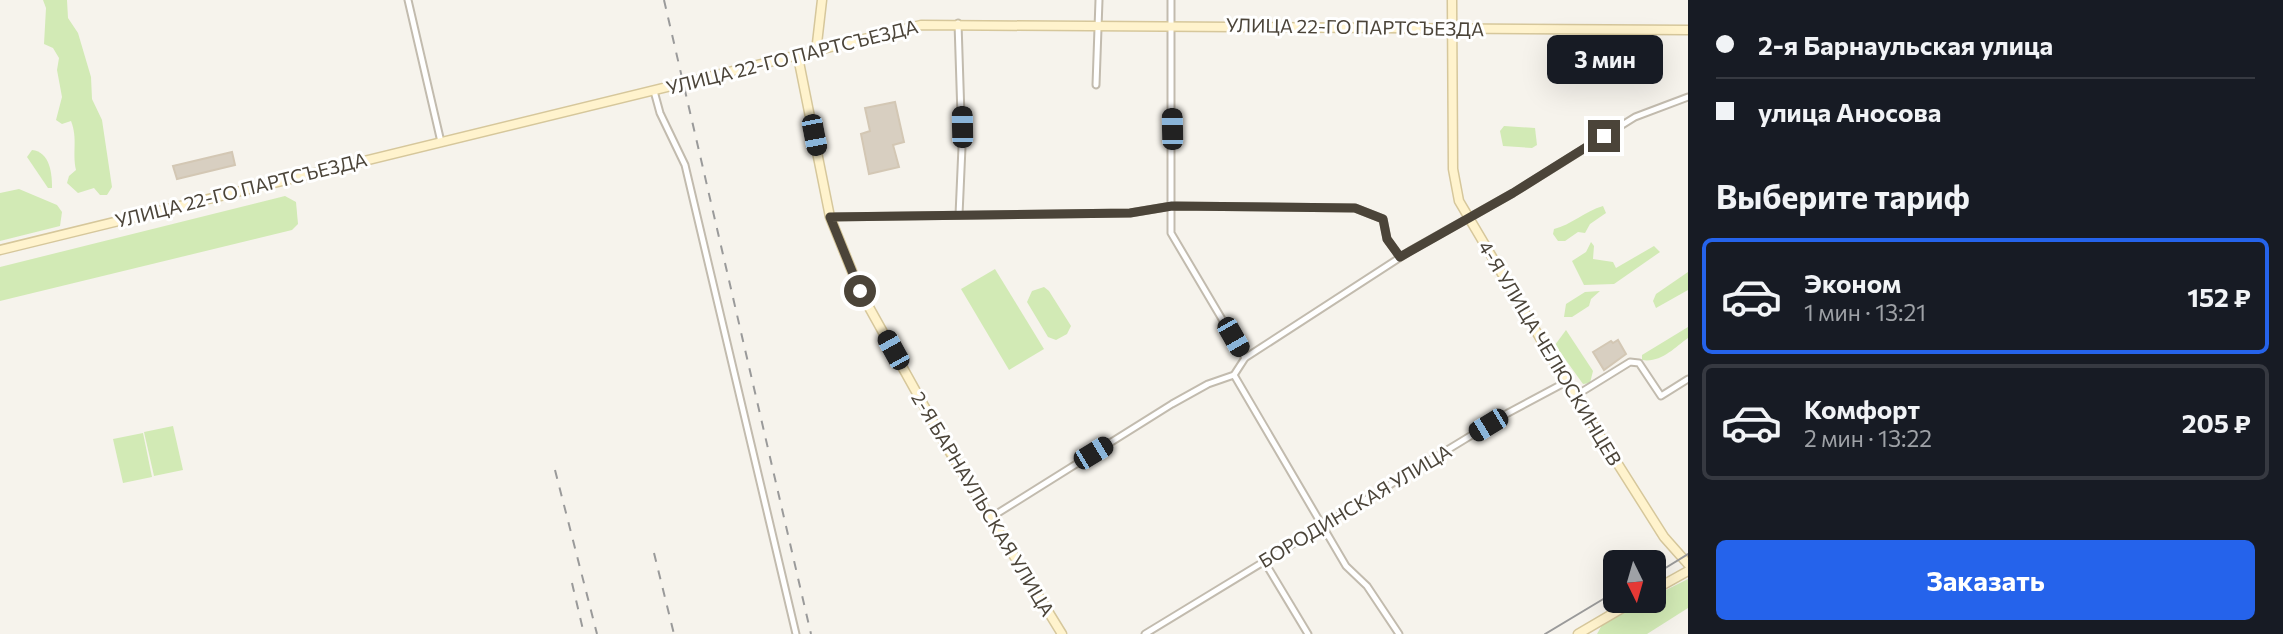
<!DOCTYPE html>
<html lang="ru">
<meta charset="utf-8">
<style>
body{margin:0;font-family:Commissioner,sans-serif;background:#20242c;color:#f1f3f6;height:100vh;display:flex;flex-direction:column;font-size:26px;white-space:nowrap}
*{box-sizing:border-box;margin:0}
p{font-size:23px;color:#9ea1a6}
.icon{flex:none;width:38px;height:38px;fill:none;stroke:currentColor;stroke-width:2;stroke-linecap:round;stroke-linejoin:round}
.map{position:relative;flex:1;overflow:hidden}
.sheet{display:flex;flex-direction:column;background:#171b24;width:595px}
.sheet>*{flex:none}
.guide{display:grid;align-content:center;height:154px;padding:0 28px;background:#171b24}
.needle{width:46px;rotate:175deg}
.tools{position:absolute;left:1603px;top:550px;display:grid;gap:14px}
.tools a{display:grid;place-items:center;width:63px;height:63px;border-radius:10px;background:#171b24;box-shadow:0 7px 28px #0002;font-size:35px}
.end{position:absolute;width:32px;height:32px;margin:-16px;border:9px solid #4b4439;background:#fff;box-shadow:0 0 0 4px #fff}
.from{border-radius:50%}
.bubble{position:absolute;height:49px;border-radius:10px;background:#171b24;box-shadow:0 7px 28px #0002;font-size:23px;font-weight:700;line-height:49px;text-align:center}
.car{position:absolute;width:21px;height:42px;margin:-21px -10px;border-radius:9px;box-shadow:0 0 5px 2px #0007;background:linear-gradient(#222 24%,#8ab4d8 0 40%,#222 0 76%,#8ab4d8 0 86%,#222 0)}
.guide b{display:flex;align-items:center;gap:24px;height:66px;font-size:26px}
.guide b+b{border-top:2px solid #363941}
.guide i{width:18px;height:18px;background:#f1f3f6}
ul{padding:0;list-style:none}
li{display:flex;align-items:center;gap:21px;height:116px;margin:0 14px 10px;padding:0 14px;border:4px solid #363941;border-radius:10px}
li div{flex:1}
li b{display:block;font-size:26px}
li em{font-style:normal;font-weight:700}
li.current{border-color:#2563eb}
li>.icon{width:63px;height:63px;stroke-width:1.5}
h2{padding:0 28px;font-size:32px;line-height:84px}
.cta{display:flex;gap:14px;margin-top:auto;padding:14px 28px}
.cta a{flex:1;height:80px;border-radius:10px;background:#2563eb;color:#fff;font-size:28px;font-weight:700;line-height:80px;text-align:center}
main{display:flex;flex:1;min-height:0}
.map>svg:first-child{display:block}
.green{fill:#d2eab5}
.building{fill:#d8cfc1;stroke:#d3c7b4;stroke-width:2}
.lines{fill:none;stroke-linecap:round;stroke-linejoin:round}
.street-casing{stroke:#c2bbae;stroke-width:9}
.secondary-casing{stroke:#d6c79b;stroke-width:11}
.street{stroke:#fff;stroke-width:5}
.secondary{stroke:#fff3cd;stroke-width:8}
.tram{stroke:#9a9a9a;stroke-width:2}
.rail{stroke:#9a9a9a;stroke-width:2;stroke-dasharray:9 9;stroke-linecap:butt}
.route{stroke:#4b4439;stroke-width:9}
.labels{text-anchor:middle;stroke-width:6;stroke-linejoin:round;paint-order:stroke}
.street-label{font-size:19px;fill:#4b4439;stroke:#fff}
</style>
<main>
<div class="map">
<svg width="1688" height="634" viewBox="0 0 1688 634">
<rect width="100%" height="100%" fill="#f6f3ec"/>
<!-- green -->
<g class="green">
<path d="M43 0H67L68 18 78 33 91 77 92 99 102 120 112 187 107 195H100L94 188 78 193 67 183 69 176 76 170C72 152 78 139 71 121L62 124 56 120 62 97 57 70 59 58 53 48 44 44 46 8Z"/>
<polygon points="1504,126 1535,128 1537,145 1532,148 1503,146 1500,131"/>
<path d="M32 150C50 152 52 173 52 188H48L27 157Z"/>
<polygon points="19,189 57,205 62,212 60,226 0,241 0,193"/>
<polygon points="285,196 296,202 298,224 292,230 0,301 0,267"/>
<path d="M1603 206 1606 213 1590 224 1585 233 1578 232 1565 241H1558L1553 234 1554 229C1571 225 1585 211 1603 206Z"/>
<polygon points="1591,242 1594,246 1593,259 1613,262 1616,268 1654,246 1660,252 1614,284 1584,285 1572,261 1586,252"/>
<polygon points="995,269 1044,349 1009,370 961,289"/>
<polygon points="1688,272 1688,290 1656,308 1653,301 1656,294"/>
<polygon points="1044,287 1049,291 1071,326 1067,334 1056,340 1048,337 1027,302 1032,291"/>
<polygon points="1600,291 1591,299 1589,306 1572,317 1564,317 1566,304 1585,292"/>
<path d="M1688 327V338C1674 348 1661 363 1642 360V355Z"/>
<polygon points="1566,330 1593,371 1590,383 1583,384 1555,345"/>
<polygon points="173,426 183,470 154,476 144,432"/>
<polygon points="143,433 152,477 123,483 113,439"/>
<polygon points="1688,579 1688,608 1647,634 1597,634 1602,625 1646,600 1654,600 1654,596"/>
</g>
<!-- building -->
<g class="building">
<polygon points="895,102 904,142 893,145 899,167 869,174 861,134 870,131 865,108"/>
<polygon points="232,152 235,165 177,179 173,166"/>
<polygon points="1618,340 1626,354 1604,370 1593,352 1611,341 1613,343"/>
</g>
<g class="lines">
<!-- street casing -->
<g class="street-casing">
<g id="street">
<polyline points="408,0 441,142"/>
<polyline points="1171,0 1171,233 1245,358"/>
<polyline points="958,23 962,147 959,215"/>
<polyline points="1096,85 1099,0"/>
<polyline points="654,91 660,113 685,165 796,634"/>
<polyline points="830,217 1130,213 1172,206 1355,208 1383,219 1387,239 1400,257"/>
<polyline points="1234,375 1346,566 1367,586 1399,634"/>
<polyline points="1575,396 1630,362 1639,363 1661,396 1688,379"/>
<polyline points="990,518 1172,404 1208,384 1234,375 1245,358 1410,251 1513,193 1635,117 1688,97"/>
<polyline points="1264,561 1308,634"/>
<polyline points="1145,634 1508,413 1566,382"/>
</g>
</g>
<!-- secondary casing -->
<g class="secondary-casing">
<g id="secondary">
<polyline points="1452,0 1453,169 1459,201 1566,382 1664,537 1688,564"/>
<polyline points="816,52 822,0"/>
<polyline points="798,57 830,217 860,291 948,449 1062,634"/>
<polyline points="0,250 921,25 1688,30"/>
<polyline points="1654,590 1688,571"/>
<polyline points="1578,634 1636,600"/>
</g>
</g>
<!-- street -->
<use href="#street" class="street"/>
<!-- secondary -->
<use href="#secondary" class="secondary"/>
<!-- tram -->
<g class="tram">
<polyline points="1654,575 1688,554"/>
<polyline points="1545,634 1615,592"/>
</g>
<!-- rail -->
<g class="rail">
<polyline points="664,0 811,634"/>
<polyline points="555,470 597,634"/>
<polyline points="654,553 674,634"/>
<polyline points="572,583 584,634"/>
</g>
</g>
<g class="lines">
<!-- route -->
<polyline class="route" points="860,291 830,217 1130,213 1172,206 1355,208 1383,219 1387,239 1400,257 1513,193 1604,136"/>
</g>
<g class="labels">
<!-- street labels -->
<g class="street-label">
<text transform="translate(1355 27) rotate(1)" y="7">УЛИЦА 22-ГО ПАРТСЪЕЗДА</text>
<text transform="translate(792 57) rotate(-14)" y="7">УЛИЦА 22-ГО ПАРТСЪЕЗДА</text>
<text transform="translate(241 190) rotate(-14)" y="7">УЛИЦА 22-ГО ПАРТСЪЕЗДА</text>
<text transform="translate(1550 353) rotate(59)" y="7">4-Я УЛИЦА ЧЕЛЮСКИНЦЕВ</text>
<text transform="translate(983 504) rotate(59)" y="7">2-Я БАРНАУЛЬСКАЯ УЛИЦА</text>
<text transform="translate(1355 506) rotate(-31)" y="7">БОРОДИНСКАЯ УЛИЦА</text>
</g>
</g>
</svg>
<div class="tools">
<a><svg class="needle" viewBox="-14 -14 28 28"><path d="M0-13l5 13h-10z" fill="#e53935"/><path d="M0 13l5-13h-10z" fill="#9ea1a6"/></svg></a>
</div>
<i class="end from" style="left:860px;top:291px"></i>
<i class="end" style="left:1604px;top:136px"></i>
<div class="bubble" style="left:1547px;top:35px;width:116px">3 мин</div>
<i class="car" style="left:962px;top:127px;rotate:359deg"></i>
<i class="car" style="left:1172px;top:129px;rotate:359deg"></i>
<i class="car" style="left:814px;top:135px;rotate:169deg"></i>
<i class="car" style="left:1233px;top:337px;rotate:150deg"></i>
<i class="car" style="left:893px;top:350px;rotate:331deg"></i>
<i class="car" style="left:1488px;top:425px;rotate:239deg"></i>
<i class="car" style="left:1093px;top:453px;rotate:59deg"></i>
</div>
<section class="sheet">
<div class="guide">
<b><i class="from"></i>2-я Барнаульская улица</b>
<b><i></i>улица Аносова</b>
</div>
<h2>Выберите тариф</h2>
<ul>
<li class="current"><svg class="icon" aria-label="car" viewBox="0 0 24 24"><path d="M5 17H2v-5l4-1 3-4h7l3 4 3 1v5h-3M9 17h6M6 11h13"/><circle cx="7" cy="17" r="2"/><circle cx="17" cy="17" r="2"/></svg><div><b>Эконом</b><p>1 мин · 13:21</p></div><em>152 ₽</em></li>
<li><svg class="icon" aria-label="car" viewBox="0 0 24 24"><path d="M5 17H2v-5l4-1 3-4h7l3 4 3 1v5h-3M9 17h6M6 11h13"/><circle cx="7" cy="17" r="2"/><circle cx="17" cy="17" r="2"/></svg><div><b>Комфорт</b><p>2 мин · 13:22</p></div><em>205 ₽</em></li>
</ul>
<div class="cta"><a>Заказать</a></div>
</section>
</main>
